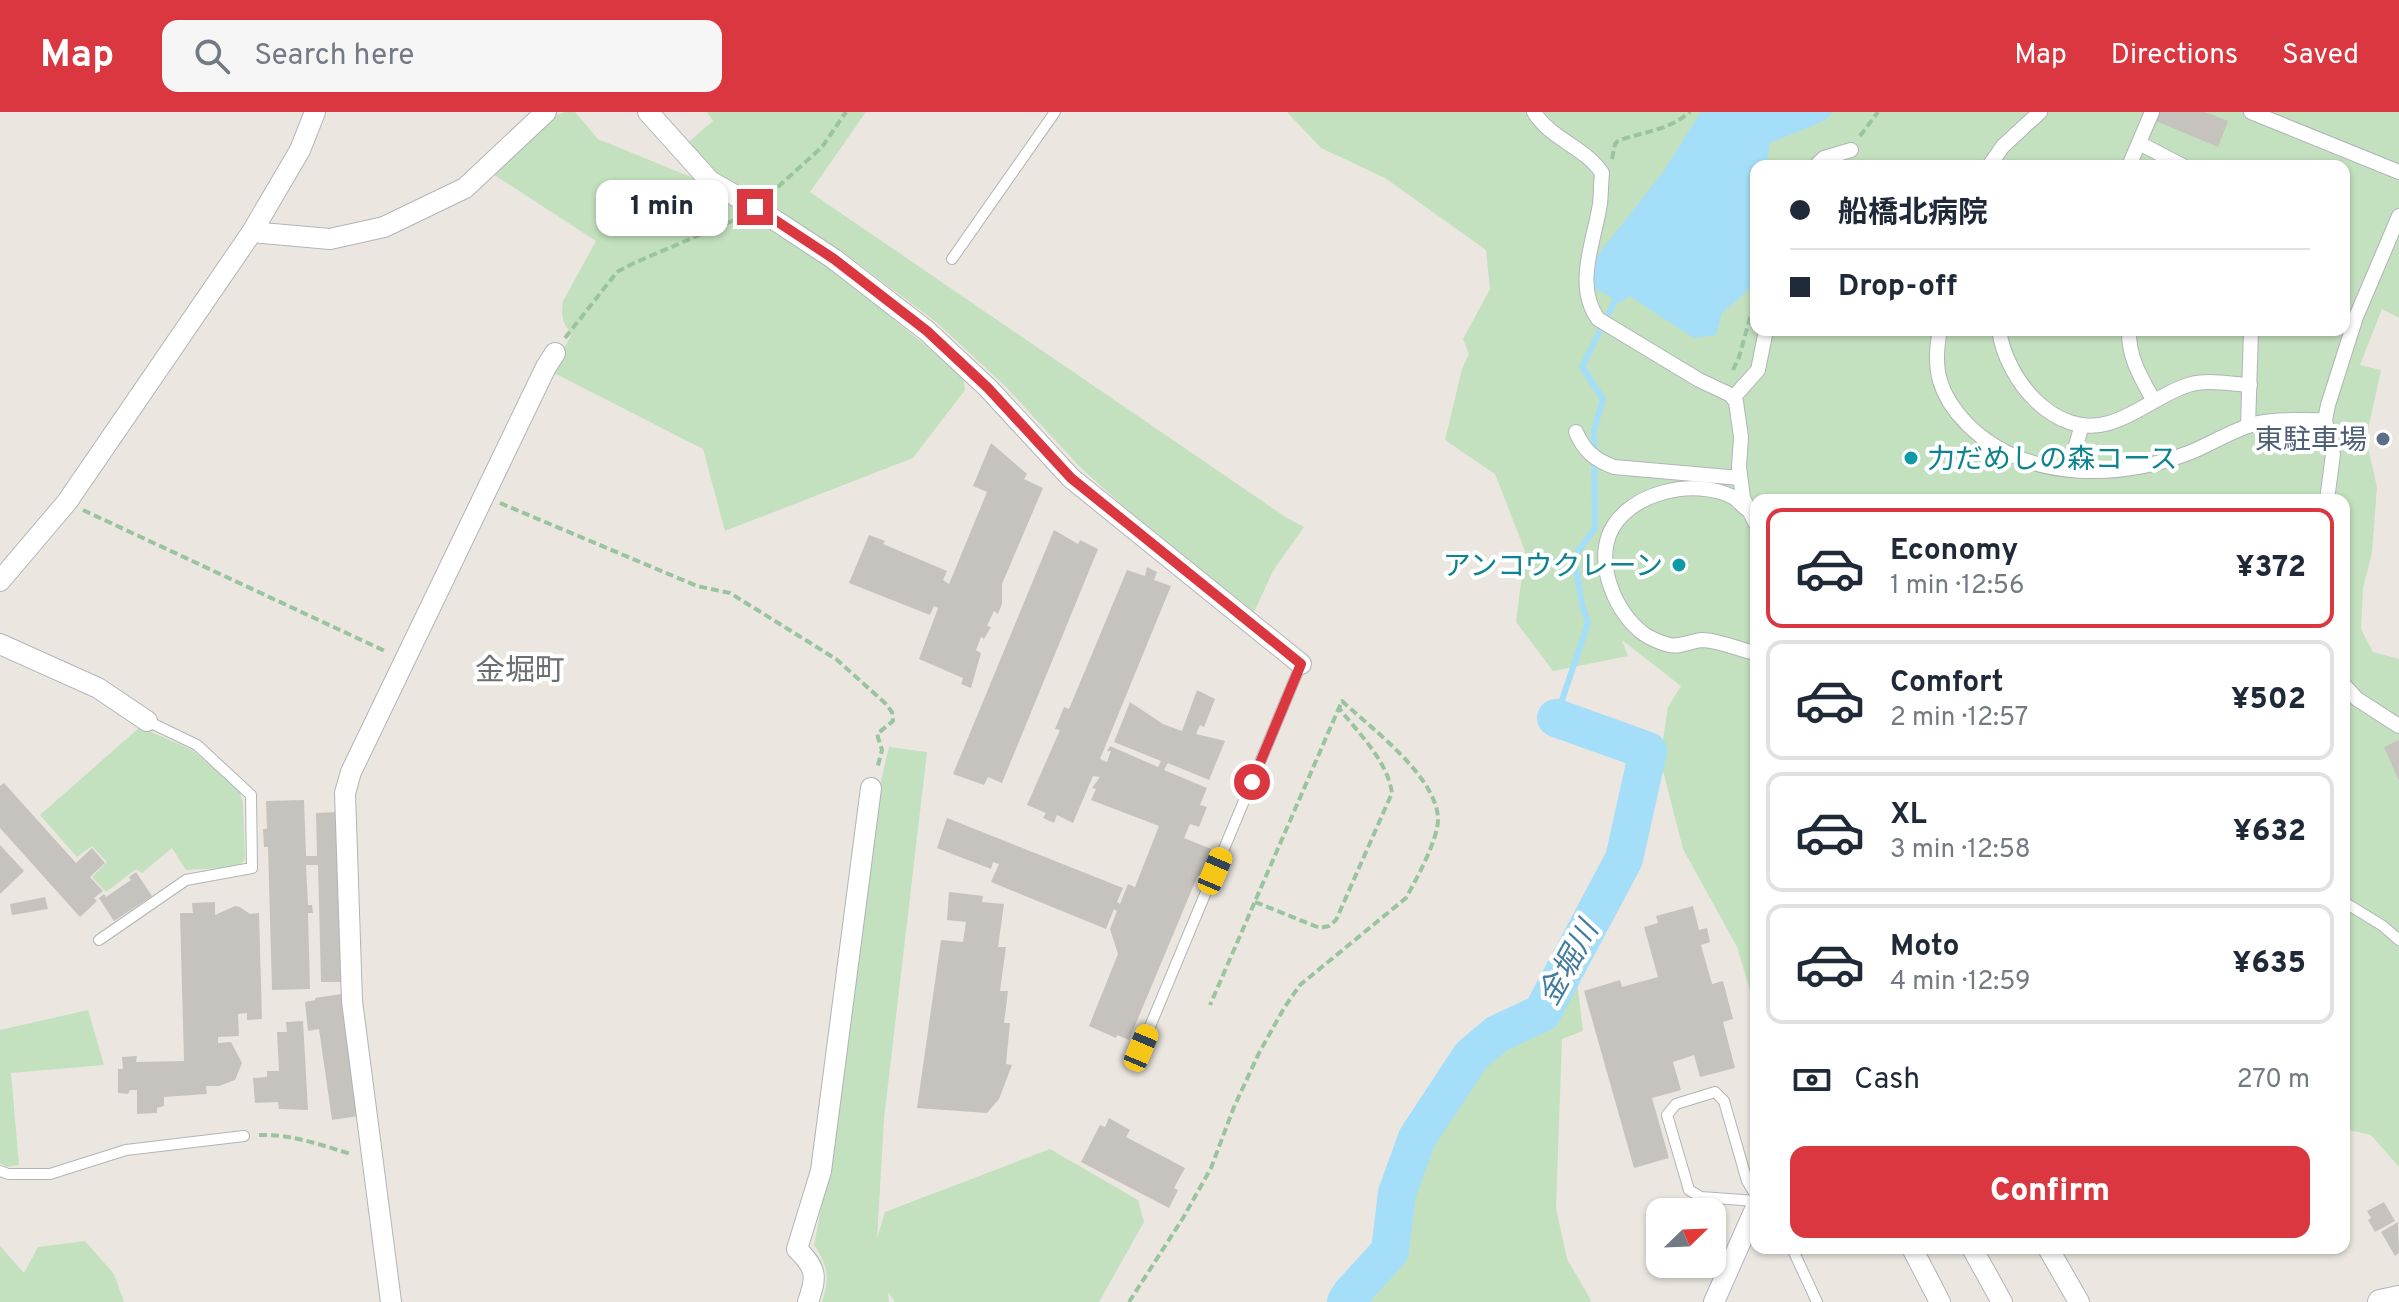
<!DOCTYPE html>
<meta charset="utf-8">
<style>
body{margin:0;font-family:Overpass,"Noto Sans JP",sans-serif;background:#f6f6f7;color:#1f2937;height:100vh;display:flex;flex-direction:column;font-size:30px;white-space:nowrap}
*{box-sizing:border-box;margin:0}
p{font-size:26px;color:#747a83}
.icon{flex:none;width:44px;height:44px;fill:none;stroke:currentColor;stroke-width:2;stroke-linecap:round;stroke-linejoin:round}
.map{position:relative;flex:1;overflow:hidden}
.details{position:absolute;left:1750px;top:382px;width:600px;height:760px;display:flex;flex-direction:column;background:#fff;border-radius:16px;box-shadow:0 2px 6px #0004}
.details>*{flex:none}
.hud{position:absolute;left:1750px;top:48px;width:600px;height:176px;border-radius:16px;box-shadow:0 2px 6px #0004;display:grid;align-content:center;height:176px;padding:0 40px;background:#fff}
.needle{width:52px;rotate:67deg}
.tools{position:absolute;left:1646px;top:1086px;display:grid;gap:16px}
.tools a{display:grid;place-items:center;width:80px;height:80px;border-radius:16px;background:#fff;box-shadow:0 2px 6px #0004;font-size:40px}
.end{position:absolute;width:36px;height:36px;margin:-18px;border:10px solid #da3740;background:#fff;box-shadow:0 0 0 4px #fff}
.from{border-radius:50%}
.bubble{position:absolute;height:56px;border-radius:16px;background:#fff;box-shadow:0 2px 6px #0004;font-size:26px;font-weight:800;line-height:56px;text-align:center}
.car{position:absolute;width:24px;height:48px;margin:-24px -12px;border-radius:10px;box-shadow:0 0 6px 2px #0007;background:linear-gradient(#f5c518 24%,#345 0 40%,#f5c518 0 76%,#345 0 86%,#f5c518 0)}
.hud b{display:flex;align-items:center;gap:28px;height:76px;font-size:30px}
.hud b+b{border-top:2px solid #e0e1e3}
.hud i{width:20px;height:20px;background:#1f2937}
ul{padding:14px 0 0;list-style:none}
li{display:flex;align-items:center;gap:24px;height:120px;margin:0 16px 12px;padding:0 24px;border:4px solid #e0e1e3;border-radius:16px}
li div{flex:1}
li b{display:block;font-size:30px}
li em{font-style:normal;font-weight:800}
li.active{border-color:#da3740}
li>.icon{width:72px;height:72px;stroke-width:1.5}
.pay{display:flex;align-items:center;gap:20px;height:88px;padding:0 40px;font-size:30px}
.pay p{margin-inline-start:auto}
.button{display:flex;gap:16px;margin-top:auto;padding:16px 40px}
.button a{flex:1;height:92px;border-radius:16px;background:#da3740;color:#fff;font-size:32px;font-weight:800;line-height:92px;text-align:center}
header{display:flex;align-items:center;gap:48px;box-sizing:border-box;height:112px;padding:0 40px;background:#da3740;color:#fff}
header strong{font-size:38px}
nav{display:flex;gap:44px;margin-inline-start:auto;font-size:28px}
.search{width:560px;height:72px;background:#f6f6f7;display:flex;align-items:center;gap:20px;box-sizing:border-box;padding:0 28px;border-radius:16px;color:#747a83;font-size:30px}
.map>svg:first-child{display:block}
.green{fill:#c3e1be;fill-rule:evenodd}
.water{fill:#a4def8}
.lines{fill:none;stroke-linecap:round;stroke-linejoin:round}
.stream{stroke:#a4def8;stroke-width:6}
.river{stroke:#a4def8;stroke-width:38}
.building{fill:#c6c2bd}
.service-casing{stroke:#b1b4b7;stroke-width:12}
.pedestrian-casing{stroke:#b1b4b7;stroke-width:16}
.minor-casing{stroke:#b1b4b7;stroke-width:22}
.tertiary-casing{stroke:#b1b4b7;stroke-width:26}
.path{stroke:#9ac49f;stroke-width:4;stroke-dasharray:8 4;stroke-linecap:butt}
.service{stroke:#fff;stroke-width:10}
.pedestrian{stroke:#fff;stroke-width:14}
.minor{stroke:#fff;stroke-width:20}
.tertiary{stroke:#fff;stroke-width:24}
.route{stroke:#da3740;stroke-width:10}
.service-dot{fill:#5c6f8a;stroke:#fff;stroke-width:3}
.culture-dot{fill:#0f9aa8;stroke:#fff;stroke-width:3}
.labels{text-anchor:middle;stroke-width:8;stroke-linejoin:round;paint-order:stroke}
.service-label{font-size:28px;fill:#4e5e75;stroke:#fff;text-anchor:end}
.culture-label{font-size:28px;fill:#0d838f;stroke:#fff;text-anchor:start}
.neighbourhood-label{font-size:30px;fill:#6a6f72;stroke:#fff}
.water-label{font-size:30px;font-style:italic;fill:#417b9f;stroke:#fff}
</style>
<header>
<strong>Map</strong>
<div class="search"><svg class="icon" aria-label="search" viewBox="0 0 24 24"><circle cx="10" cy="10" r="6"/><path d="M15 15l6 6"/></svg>Search here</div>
<nav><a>Map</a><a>Directions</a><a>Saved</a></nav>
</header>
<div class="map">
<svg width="2399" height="1190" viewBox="0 0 2399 1190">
<rect width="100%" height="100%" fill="#ebe7e0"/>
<!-- green -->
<g class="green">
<path d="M565 0H575L598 27 696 67 827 153 963 264 965 278 913 346 725 419 703 337 552 260 572 221C562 212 561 203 563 189L596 129 493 62 554 4Z"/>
<polygon points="707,0 866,0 810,80 1287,406 1304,415 1273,459 1254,500 1130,400 1082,357 1004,273 936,210 843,140 715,65 685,33 713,9"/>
<path d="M1287 0H2399V206L2382 197 2360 253 2381 258 2366 327 2377 375 2372 441 2363 476 2361 517 2373 540 2399 547V1055L2371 1023 2344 1017V388H1756V898L1737 835 1683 737 1660 647 1668 595 1681 574 1622 528 1628 544 1553 559 1516 510 1525 439 1495 362 1445 328 1462 257 1469 242 1463 227 1490 177 1486 138 1385 66 1321 36ZM1756 54H2344V218H1756Z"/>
<polygon points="140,615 192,638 239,678 243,690 245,747 239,755 186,758 172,736 142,761 136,757 106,780 92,765 107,750 92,734 77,745 40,703"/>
<path d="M889 635 927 640 884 1007 877 1127 885 1100 1050 1037 1138 1088 1144 1110 1099 1190H895L888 1180 889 1190H822C830 1166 828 1154 814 1133L828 1060 879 677Z"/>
<polygon points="1569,866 1577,870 1583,919 1562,927 1556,1096 1567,1147 1591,1188 1590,1190 1357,1190 1400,1136 1403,1081 1424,1029 1476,948 1552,902"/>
<polygon points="88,898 104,953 11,961 19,1053 7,1055 0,1051 0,918"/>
<polygon points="85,1129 114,1162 124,1190 0,1190 0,1134 24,1161 38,1135"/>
</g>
<!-- water -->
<polygon class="water" points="1701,0 1833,0 1824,9 1770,31 1766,54 1756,54 1756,165 1745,181 1722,201 1716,223 1694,226 1629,184 1621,191 1579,167 1663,60"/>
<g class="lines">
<!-- stream -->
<polyline class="stream" points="1556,606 1588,511 1582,492 1574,445 1595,416 1594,318 1603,287 1582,255 1618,183"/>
<!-- river -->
<polyline class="river" points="1346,1190 1351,1182 1390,1139 1397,1081 1417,1026 1471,944 1497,922 1542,901 1624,747 1648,639 1556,606"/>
</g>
<!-- building -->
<g class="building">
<polygon points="2160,0 2205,0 2228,9 2218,35 2156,9"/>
<polygon points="991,331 1027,362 1024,367 1043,376 1002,472 1002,492 998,502 994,499 987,514 991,515 984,527 981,525 976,538 981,541 971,576 961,572 963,566 919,547 938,496 934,494 930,503 849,471 869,423 885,429 883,432 947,459 943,468 949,472 987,380 973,374"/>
<polygon points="1054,418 1078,432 1080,428 1098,437 1002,671 988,665 984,673 953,662"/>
<polygon points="1147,455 1157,460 1154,468 1171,474 1100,647 1107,650 1111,639 1107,639 1110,634 1158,655 1161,649 1114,630 1130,590 1163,612 1182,619 1197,578 1215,587 1204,615 1200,613 1196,622 1225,629 1209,668 1168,651 1164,658 1207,676 1200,693 1207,695 1199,715 1190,712 1184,726 1211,737 1201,764 1198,763 1129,928 1117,923 1116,926 1089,914 1118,842 1110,817 1117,799 1114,797 1106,817 991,770 999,752 993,750 991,757 937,736 947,706 1123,776 1117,790 1120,792 1128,772 1135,775 1159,714 1091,688 1096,677 1092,676 1100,665 1093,664 1073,711 1057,703 1054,711 1043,706 1046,701 1027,693 1060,618 1055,617 1064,595 1069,597 1127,458 1145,464"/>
<polygon points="2399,628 2399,669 2384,635"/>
<polygon points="4,671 76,751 92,736 105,751 90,765 103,779 94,786 97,789 80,805 0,716 0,674"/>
<polygon points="304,688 306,744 317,744 316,701 338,700 344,870 321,870 318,753 306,753 308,793 312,793 313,801 308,801 310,877 272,878 268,735 264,735 263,717 267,717 266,689"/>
<polygon points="0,733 24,759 0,782"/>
<polygon points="136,760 152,784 114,809 99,786 104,782 106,785 131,768 129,765"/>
<polygon points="949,780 983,784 982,790 1004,792 998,835 1006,835 1000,879 1008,879 1004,911 1010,911 1006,952 1012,953 999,987 987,1001 917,996 941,828 963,830 966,810 947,808"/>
<polygon points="45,785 48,797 12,803 10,792"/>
<polygon points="215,790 215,803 235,794 240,795 250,802 259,801 262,907 247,908 247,901 238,902 239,924 218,925 218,931 231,930 242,951 235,968 219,974 206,974 207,982 164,985 164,994 157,996 157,1001 137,1002 137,978 130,978 128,982 118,981 118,957 123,957 122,945 137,944 136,950 184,949 180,801 193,801 192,791"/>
<polygon points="1693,794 1699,818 1707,816 1710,830 1701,833 1712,872 1723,869 1733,907 1723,910 1735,956 1700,965 1694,943 1673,950 1681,978 1652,986 1669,1046 1634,1056 1584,879 1620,868 1622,875 1658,865 1644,815 1658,811 1656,804"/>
<polygon points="342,882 359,1004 332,1008 319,917 308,919 305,890 315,888 315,886"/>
<polygon points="303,909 308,998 279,997 278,990 255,991 253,966 267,965 267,959 279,959 277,920 287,920 286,910"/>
<polygon points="1109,1006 1130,1018 1126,1025 1185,1056 1174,1076 1178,1078 1169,1096 1081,1050 1100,1013 1105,1015"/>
<polygon points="2384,1090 2395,1109 2375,1120 2368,1108 2371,1106 2367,1099"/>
<polygon points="2398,1110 2399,1141 2395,1144 2381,1120"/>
</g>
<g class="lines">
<!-- service casing -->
<g class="service-casing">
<g id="service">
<polyline points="952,147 1055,0"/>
<polyline points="2344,790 2383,814 2399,828"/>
<polyline points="99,828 186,768 252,756 251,683 197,633 147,609"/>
<polyline points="1141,936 1301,552"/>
<polyline points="0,1059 8,1062 50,1062 126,1038 244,1024"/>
<polyline points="1756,1084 1747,1069 1724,989 1715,980 1676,992 1667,1003 1689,1078 1701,1085 1756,1089"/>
<polyline points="1792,1136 1817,1190"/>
</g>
</g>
<!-- pedestrian casing -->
<g class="pedestrian-casing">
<g id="pedestrian">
<path d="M1534 0C1550 27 1585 35 1602 61 1601 71 1601 82 1600 92 1594 130 1574 173 1598 207L1699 268 1731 283 1736 290 1741 325 1739 355 1743 386 1756 412"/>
<polyline points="2251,0 2399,60"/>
<polyline points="2139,31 2183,54"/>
<polyline points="1816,54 1824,46 1851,38"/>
<polyline points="1989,54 2003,34 2040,0"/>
<polyline points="2129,54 2152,0"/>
<path d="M1940 218C1932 257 1939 283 1967 312 2025 370 2119 368 2191 340 2213 331 2234 317 2258 311 2278 306 2303 309 2325 308"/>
<path d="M1999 218C2006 267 2054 327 2109 311 2137 303 2160 282 2188 273 2208 267 2229 272 2250 273"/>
<path d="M2129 218C2128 245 2141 266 2154 289"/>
<polyline points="1733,286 1758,258 1766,218"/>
<polyline points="2248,314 2251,218"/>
<path d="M1576 320C1584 339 1595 348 1614 355L1740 366"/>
<polyline points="2069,357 2082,313"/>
<polyline points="2327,388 2333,342 2325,308 2328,293 2356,205 2399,104"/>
<path d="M1747 397C1742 394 1738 388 1733 385 1695 365 1626 380 1609 423 1597 456 1616 501 1644 522 1650 526 1659 530 1666 532 1677 537 1690 529 1702 528 1719 528 1739 538 1756 541"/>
<polyline points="2344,573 2357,587 2399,614"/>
</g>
</g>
<!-- minor casing -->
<g class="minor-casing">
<g id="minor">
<polyline points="648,0 710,69 755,95 834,147 927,219 988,276 1071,366 1301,552"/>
<polyline points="252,120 330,127 384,115 465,76 546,0"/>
<polyline points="0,469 67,390 252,120 300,38 315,0"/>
<polyline points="0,532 98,576 147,609"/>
<polyline points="1912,1136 1940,1190"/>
<polyline points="1972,1136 2002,1190"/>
<polyline points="2048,1136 2079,1190"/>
<polyline points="391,1190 352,889 345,681 351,660 546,255 555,241"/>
<path d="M808 1190C817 1164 817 1157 797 1137L821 1059 871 676"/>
<polyline points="1714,1190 1756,1095"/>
</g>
</g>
<!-- tertiary casing -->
<g class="tertiary-casing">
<polyline id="tertiary" points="2380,1190 2399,1186"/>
</g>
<!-- path -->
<g class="path">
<polyline points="1860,24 1878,0"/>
<path d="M1612 47 1615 32 1618 29C1644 19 1668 19 1690 0"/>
<polyline points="769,83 822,35 846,0"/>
<polyline points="565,226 617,160 634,151 737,107"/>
<polyline points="1733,258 1739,245 1756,184"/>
<polyline points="500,391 697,474 730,481 836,547 885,591 892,600 893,609 877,622 882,638 877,657"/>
<polyline points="83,398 387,540"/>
<path d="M1255 790 1320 816 1329 814 1336 808 1392 681C1387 648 1359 622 1339 596"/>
<path d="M259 1023C291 1022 321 1033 351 1042"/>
<path d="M1129 1190 1183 1106 1211 1056 1234 995 1259 941 1284 896 1300 873 1406 786C1416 768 1439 726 1438 706 1436 664 1371 616 1342 589L1210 893"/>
</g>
<!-- service -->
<use href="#service" class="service"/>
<!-- pedestrian -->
<use href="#pedestrian" class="pedestrian"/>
<!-- minor -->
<use href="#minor" class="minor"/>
<!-- tertiary -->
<use href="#tertiary" class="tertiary"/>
</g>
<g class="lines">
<!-- route -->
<polyline class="route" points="755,95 834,147 927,219 988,276 1071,366 1301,552 1252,670"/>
</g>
<!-- markers -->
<circle class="service-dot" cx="2383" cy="327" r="8"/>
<g class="culture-dot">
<circle cx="1911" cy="346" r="8"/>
<circle cx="1679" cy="453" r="8"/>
</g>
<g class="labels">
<!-- service labels -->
<g class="service-label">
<text x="2367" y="337">東駐車場</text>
</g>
<!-- culture labels -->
<g class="culture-label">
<text x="1927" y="356">力だめしの森コース</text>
<text x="1663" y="463" text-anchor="end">アンコウクレーン</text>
</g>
<!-- neighbourhood labels -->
<g class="neighbourhood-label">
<text x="520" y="568">金堀町</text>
</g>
<!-- water labels -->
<g class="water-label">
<text transform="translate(1568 851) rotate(-61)" y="10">金堀川</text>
</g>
</g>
</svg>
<div class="tools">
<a><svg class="needle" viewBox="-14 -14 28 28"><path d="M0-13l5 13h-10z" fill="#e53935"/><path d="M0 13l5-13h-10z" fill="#747a83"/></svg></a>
</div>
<i class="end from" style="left:1252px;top:670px"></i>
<i class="end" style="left:755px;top:95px"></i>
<div class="bubble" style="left:596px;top:68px;width:132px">1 min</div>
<i class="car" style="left:1215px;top:759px;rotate:23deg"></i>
<i class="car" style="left:1141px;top:936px;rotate:23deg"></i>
<div class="hud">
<b><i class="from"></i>船橋北病院</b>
<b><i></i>Drop-off</b>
</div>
<section class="details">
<ul>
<li class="active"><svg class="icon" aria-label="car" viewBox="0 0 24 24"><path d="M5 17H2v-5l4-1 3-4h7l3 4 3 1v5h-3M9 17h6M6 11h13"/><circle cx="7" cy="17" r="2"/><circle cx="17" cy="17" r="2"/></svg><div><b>Economy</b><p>1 min · 12:56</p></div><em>¥372</em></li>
<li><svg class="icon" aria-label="car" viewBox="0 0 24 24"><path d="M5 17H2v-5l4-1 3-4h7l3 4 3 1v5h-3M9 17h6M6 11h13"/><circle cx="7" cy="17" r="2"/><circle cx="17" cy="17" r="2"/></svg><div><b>Comfort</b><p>2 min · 12:57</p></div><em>¥502</em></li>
<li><svg class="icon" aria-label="car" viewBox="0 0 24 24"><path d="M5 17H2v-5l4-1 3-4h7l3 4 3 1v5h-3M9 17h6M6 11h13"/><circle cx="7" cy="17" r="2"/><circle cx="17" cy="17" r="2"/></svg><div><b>XL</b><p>3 min · 12:58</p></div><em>¥632</em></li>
<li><svg class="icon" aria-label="car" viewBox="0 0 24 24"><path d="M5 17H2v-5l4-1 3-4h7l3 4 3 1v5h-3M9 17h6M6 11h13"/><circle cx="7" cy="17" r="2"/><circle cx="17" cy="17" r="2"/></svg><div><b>Moto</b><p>4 min · 12:59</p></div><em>¥635</em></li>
</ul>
<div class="pay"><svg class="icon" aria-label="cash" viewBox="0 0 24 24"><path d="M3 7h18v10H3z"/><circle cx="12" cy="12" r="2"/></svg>Cash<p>270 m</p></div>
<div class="button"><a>Confirm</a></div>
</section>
</div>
